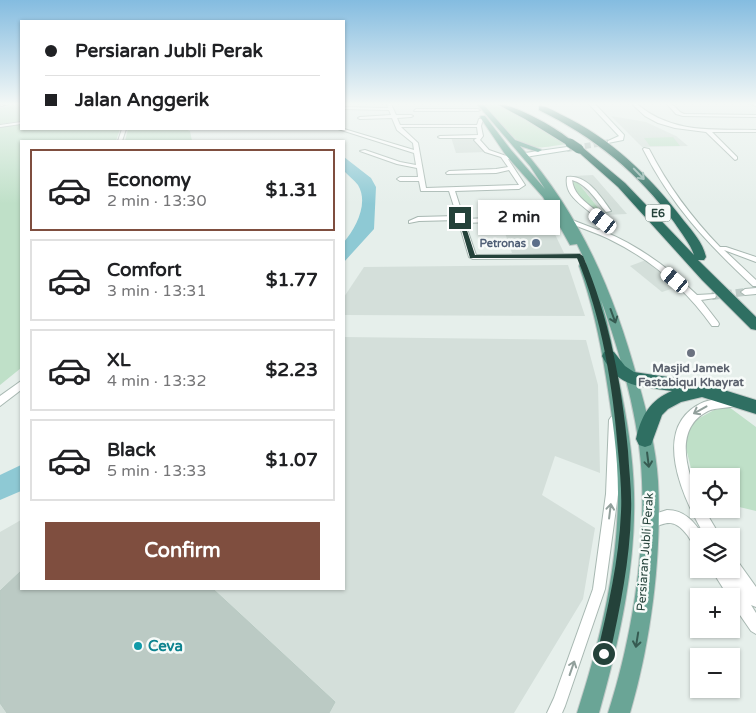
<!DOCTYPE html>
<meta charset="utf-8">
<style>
body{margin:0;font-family:"Varela Round",sans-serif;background:#f6f6f6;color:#202124;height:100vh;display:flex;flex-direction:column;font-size:19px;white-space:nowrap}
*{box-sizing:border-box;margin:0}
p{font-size:16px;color:#757577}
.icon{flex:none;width:28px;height:28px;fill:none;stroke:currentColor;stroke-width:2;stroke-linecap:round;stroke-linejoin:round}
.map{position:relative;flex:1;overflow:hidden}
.side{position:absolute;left:20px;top:140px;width:325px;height:450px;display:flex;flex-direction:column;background:#fff;border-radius:0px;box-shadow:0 1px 4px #0004}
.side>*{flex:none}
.guide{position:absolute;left:20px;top:20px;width:325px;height:110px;border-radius:0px;box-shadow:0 1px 4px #0004;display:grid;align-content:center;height:110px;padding:0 25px;background:#fff}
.tools{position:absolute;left:690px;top:468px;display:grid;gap:10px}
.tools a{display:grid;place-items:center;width:50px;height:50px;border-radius:0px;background:#fff;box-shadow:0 1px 4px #0004;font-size:25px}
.end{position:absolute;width:22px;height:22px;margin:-11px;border:6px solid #24423a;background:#fff;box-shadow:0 0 0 2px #fff}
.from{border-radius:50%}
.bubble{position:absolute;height:35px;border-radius:0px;background:#fff;box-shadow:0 1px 4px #0004;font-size:16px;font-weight:700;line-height:35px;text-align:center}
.car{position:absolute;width:15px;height:30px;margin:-15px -8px;border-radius:6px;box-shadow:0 0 4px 1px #0007;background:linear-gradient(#fff 24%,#345 0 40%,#fff 0 76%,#345 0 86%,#fff 0)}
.guide b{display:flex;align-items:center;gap:18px;height:48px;font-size:19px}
.guide b+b{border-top:1px solid #e0e0e0}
.guide i{width:12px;height:12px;background:#202124}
ul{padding:9px 0 0;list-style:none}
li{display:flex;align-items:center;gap:15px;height:82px;margin:0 10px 8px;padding:0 15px;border:2px solid #e0e0e0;border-radius:0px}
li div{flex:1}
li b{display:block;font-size:19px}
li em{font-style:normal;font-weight:700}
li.active{border-color:#7f4e3f}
li>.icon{width:45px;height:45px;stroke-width:1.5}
.cta{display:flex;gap:10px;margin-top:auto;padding:10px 25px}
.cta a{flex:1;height:58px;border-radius:0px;background:#7f4e3f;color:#fff;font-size:20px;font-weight:700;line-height:58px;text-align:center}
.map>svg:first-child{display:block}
.built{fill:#d4dfda}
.green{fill:#bfe0c8}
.water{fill:#8ec9d4}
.building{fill:#bbcac4;stroke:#b8c9c2}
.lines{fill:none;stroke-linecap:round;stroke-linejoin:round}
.minor-tunnel{stroke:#bfccc8;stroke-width:8;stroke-dasharray:8 4;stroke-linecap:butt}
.secondary-tunnel{stroke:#bfccc8;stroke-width:6;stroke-dasharray:6 3;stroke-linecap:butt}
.minor-casing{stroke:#a8b8b2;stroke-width:2}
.tertiary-casing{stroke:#a8b8b2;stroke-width:2}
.secondary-casing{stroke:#a4bbb3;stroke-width:2}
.primary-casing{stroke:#c2cac8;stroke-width:2}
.motorway-casing{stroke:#c2cac8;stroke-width:2}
.minor{fill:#fff;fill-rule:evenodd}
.tertiary{fill:#fff;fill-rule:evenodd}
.secondary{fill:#fff;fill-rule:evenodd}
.primary{fill:#6aa596;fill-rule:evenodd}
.motorway{fill:#2f6f62;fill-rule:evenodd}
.rail-casing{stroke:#5f7d75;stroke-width:2.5}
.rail{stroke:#f7fbf9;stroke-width:1;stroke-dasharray:3;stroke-linecap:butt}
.motorway-bridge-casing{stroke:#c2cac8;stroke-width:10;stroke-linecap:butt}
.motorway-bridge{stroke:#2f6f62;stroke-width:9}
.oneway{stroke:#93b5ae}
.oneway2{stroke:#365b51}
.oneway3{stroke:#92a09c}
.route{fill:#24423a}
.service-dot{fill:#5c6f8a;stroke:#f7fbf9;stroke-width:2}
.worship-dot{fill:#6b7280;stroke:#f7fbf9;stroke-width:2}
.culture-dot{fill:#0f9aa8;stroke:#f7fbf9;stroke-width:2}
.labels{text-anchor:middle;stroke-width:5;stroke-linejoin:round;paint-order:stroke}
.shield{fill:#f7fbf9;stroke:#637a73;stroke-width:1}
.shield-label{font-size:11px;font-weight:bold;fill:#24423a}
.far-service-label{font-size:11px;font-weight:bold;fill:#4e5e75;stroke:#f7fbf9;text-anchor:end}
.worship-label{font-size:12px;font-weight:bold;fill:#5b616d;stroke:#f7fbf9}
.street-label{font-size:12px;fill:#24423a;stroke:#f7fbf9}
.near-culture-label{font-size:15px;font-weight:bold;fill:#0d838f;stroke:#f7fbf9;text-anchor:start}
</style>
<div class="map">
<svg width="756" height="713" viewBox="0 0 756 713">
<rect width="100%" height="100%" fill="#e6efeb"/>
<!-- built -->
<g class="built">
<polygon points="611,116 646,122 676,136 688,146 642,147"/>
<polygon points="451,137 474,137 487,152 456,153"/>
<polygon points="593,175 627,214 604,215 573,176"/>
<polygon points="522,226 551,226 564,253 512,253 505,233"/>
<polygon points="646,260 680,286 662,292 630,266"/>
<polygon points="568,265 585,316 344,315 344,297 364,267"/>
<polygon points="344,337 586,340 598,385 600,473 555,456 542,495 595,528 583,599 514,713 0,713 0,532 21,520 21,589 344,589"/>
</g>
<!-- green -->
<g class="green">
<polygon points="15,104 21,104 21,121 0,124 0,108"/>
<path d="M484 104C510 104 544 131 567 144 556 145 542 149 531 147 511 142 497 119 484 104Z"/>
<polygon points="21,124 21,129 120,129 116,141 21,141 21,368 0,385 0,127"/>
<polygon points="128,129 185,129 190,131 192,141 125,141"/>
<polygon points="673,137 680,146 650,146 644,138"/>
<polygon points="571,179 575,179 604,215 600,216 586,206 570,186"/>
<polygon points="729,407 756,427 756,511 731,505 731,476 699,476 698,497 684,440 694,421 714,410"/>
</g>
<!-- water -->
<g class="water">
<path d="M344 157 371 178 376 187 374 229 344 262V242C356 228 369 203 358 185 354 180 348 175 344 171Z"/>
<polygon points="21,465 21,491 0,500 0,475"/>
</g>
<!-- building -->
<polygon class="building" points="21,571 21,589 213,589 335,702 329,713 7,713 0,703 0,591"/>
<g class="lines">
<!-- minor-tunnel -->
<polyline class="minor-tunnel" points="712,296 745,292"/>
<!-- secondary-tunnel -->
<polyline class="secondary-tunnel" points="567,149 610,142"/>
<!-- minor casing -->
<g class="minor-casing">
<g id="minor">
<path d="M387 104H391L396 115H411L413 116 411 117 397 118 400 125H477L479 119H483L481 126 483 136 480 140 489 150 512 158 508 159 525 185 519 189 455 191 464 219 538 216 541 218 538 220 465 223 476 255 580 254 584 256 582 258 473 259 469 257 458 220 419 221 409 223V221L418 217 457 216 449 191H421L419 181H400L397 179 400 177H418L417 168 397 164 360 151 365 150 400 162 416 165 414 153 338 129H344L414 150 413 143 397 130 392 118 360 119 358 118 360 117 391 115 389 110 344 109V107L388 108ZM401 127H477L478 135 440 136 438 137 440 138H477L474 140 485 152 501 157 508 167 496 169 449 171 446 173 447 174 496 173 509 170 519 185 426 188 418 143Z"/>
<path d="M632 104H637C672 134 713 129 756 130V132H712L737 157V159L735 160 706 132 675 128 658 123 645 116Z"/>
<polygon points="667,104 672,104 680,112 684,114 756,115 756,117 683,116 676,114"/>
<polygon points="751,104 756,104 756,106"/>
<polygon points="416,109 478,109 480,110 478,111 414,111"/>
<polygon points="21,122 21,124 0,127 0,125"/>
<polygon points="122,129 126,129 122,141 118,141"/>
<path d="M644 148 649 149C668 186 691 217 720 247H726L756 257V262L724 250 756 280V286H753C708 244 671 205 643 149Z"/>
<path d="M567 177C587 174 601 197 611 211L606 212C597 201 587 184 572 180 575 204 604 208 609 229L605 232C639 246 670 269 697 295L715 294 716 296 715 298 701 300 718 322 719 324 718 326H712C686 289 650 259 609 239 597 233 583 229 570 223V221L572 220 598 230 603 228C595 208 563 202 567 177Z"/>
<polygon points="756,288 756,294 745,295 741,292 745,289"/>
<polygon points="21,381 21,390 0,406 0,396"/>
<polygon points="614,416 617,417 619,420 618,494 605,589 565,706 562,713 547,713 554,698 593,589 606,494 609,420 611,417"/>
</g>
</g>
<!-- tertiary casing -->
<g class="tertiary-casing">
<g id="tertiary">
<path d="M734 397 738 399 739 402 738 405C728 409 716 407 708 411 682 424 683 451 690 475 694 487 699 496 699 509H704L720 536H705C684 500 648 426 704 402 713 399 725 399 734 397Z"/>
<path d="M667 510C685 510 694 522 704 536H699V548C693 545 691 541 688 536 675 519 668 521 650 529L645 527 643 522 645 517Z"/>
<polygon points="731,557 736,559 756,587 756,607 751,605 756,613 756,634 751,631 731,602 731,596 728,596 711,569 731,569"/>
</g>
</g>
<!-- secondary casing -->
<g class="secondary-casing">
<g id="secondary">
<polygon points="589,104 595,104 624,135 623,140 608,143 608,141 619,136"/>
<polygon points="567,147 570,149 569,150 525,157 522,155 525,153"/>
</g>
</g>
<!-- primary casing -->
<g class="primary-casing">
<path id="primary" d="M477 104H483L515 140 542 150 538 152 520 146C581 215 614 293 638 381 647 413 656 447 658 481 662 555 651 642 630 713H608C631 642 645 556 642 481 640 421 621 356 601 300 609 327 614 354 619 381 627 418 633 456 634 493 636 568 619 642 599 713H577C600 642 618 568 618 493 618 454 612 415 606 377 600 339 592 302 579 266L580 264 586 263 577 244 570 245 543 197 505 154 480 117 481 116H485L511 150 545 189 530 166Z"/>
</g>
<!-- motorway casing -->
<g class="motorway-casing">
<g id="motorway">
<path d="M497 104C515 104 561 130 574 143L567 145 525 119Z"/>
<path d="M539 106C547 106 554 111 560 114 611 138 651 177 684 221 693 232 703 243 706 257L704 260H698L756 317V330L751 329 702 280 618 187 575 149 579 146 582 147 625 183 694 255C690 243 681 233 674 222 639 173 594 137 539 110Z"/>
<path d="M609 350 614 352 625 366 634 372 695 381 756 400V414L702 397 681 402 668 409 662 415 651 445 645 447 639 445 636 439C641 416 650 400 672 391 640 386 619 389 602 356L604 352Z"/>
</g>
</g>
<!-- minor -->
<use href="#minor" class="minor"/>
<!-- tertiary -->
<use href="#tertiary" class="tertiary"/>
<!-- secondary -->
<use href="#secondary" class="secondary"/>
<!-- primary -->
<use href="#primary" class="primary"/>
<!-- motorway -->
<use href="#motorway" class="motorway"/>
<!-- rail casing -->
<g class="rail-casing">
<polyline id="rail" points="0,106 8,104"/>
</g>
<!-- rail -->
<use href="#rail" class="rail"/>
<!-- motorway-bridge casing -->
<g class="motorway-bridge-casing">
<polyline id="motorway-bridge" points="570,143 579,149"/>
</g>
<!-- motorway-bridge -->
<use href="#motorway-bridge" class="motorway-bridge"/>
</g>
<!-- one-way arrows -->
<defs><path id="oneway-shaft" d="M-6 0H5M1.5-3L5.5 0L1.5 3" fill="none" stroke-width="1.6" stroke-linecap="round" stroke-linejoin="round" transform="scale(1.25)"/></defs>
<use class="oneway" href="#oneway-shaft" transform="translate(639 174) rotate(46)"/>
<g class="oneway2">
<use href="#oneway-shaft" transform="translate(613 316) rotate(70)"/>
<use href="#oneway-shaft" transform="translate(648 460) rotate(83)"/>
<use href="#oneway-shaft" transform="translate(637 640) rotate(99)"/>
</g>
<g class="oneway3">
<use href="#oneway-shaft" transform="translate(700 410) rotate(151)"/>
<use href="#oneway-shaft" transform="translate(610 511) rotate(-83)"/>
<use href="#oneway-shaft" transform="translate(572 668) rotate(-71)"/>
</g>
<!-- sky -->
<linearGradient id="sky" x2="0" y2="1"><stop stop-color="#84bce0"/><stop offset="0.51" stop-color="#f4f8f6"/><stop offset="1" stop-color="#f4f8f6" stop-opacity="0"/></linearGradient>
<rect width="756" height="204" fill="url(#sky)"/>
<!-- route -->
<path class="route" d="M458 217 463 218 475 255 580 254 583 256C609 317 622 385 628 451 629 471 632 492 631 512 630 560 620 608 610 654L608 659 604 661 599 659 597 654C608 608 619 560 621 512 622 492 620 471 618 451 613 386 602 318 577 258H470Z"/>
<!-- markers -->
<circle class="service-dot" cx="536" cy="243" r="5"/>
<circle class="worship-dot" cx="691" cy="353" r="5"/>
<circle class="culture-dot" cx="138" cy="646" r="5"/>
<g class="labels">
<!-- shield labels -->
<rect class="shield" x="645.5" y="204.5" width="25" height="17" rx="4"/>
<g class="shield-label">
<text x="658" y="217">E6</text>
</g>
<!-- far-service labels -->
<g class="far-service-label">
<text x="526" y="247">Petronas</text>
</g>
<!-- worship labels -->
<g class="worship-label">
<text x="691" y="372">Masjid Jamek<tspan x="691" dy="14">Fastabiqul Khayrat</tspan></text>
</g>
<!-- street labels -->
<g class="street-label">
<text transform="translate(645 552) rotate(-86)" y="4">Persiaran Jubli Perak</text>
</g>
<!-- near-culture labels -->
<g class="near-culture-label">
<text x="148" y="651">Ceva</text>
</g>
</g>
</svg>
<div class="tools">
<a><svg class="icon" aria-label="locate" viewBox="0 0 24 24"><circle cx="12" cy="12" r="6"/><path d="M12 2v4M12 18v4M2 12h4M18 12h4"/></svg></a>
<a><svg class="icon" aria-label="layers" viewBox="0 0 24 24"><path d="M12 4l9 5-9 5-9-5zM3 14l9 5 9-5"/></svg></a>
<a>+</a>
<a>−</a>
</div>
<i class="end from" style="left:604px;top:654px"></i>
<i class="end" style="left:460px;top:218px"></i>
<div class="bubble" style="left:478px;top:200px;width:82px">2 min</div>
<i class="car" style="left:603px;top:221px;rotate:308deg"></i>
<i class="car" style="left:675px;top:280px;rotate:310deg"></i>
<div class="guide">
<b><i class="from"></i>Persiaran Jubli Perak</b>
<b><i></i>Jalan Anggerik</b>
</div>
<section class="side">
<ul>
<li class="active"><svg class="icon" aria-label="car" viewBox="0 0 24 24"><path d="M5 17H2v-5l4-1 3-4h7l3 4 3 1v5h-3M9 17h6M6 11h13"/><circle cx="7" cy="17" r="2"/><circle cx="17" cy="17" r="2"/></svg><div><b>Economy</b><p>2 min · 13:30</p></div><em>$1.31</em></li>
<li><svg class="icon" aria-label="car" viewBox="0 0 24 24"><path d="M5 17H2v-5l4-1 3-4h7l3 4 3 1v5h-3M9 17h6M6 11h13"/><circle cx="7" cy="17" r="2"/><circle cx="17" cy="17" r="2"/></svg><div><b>Comfort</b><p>3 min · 13:31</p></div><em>$1.77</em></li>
<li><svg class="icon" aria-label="car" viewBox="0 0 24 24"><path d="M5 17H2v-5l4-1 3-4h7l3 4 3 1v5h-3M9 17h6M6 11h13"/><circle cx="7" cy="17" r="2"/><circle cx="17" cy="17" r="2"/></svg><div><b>XL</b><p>4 min · 13:32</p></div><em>$2.23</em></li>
<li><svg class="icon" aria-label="car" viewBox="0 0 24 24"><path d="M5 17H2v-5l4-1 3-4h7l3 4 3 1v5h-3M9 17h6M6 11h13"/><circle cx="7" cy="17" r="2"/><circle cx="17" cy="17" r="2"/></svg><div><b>Black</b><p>5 min · 13:33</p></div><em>$1.07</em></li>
</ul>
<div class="cta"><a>Confirm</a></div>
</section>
</div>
